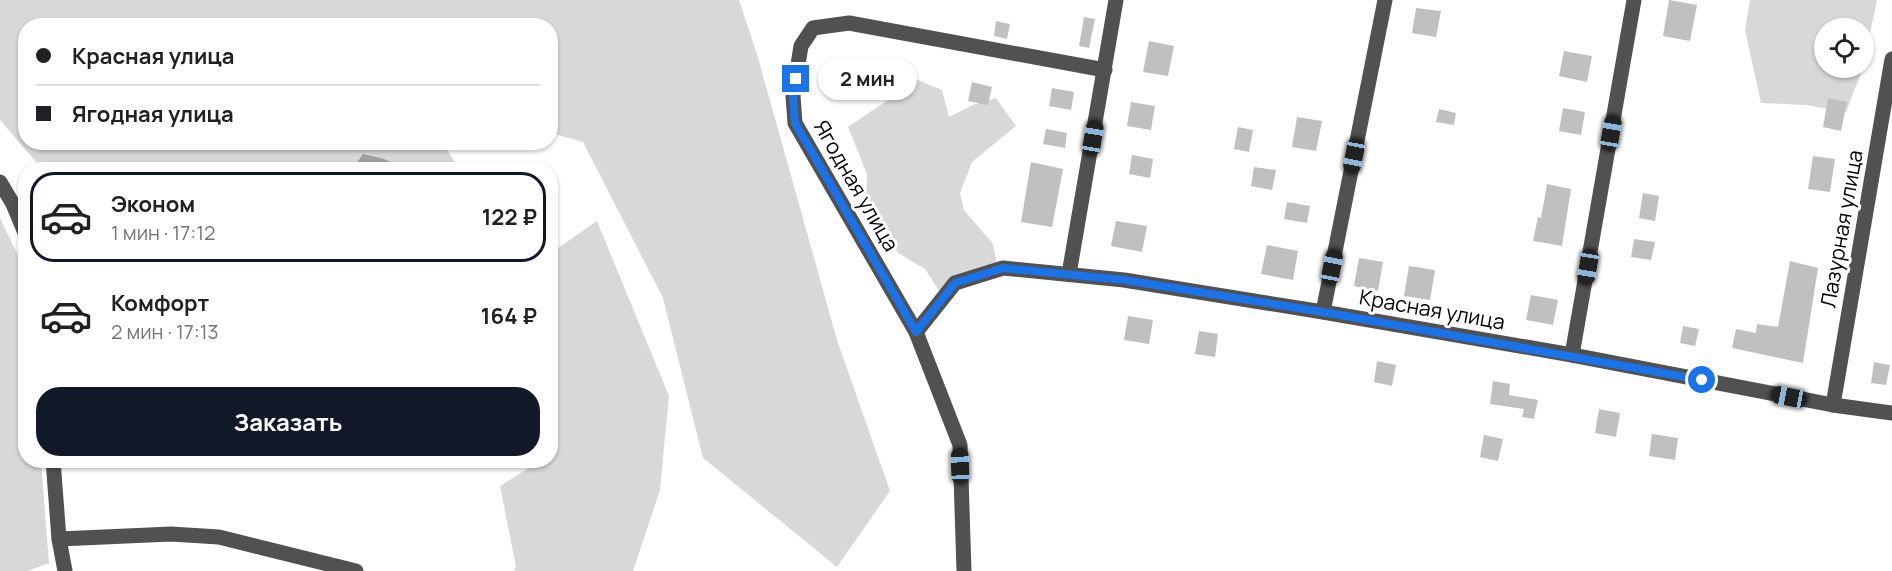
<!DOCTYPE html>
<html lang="ru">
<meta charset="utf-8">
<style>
body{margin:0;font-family:Manrope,sans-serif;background:#f6f6f6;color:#202124;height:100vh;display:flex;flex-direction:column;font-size:22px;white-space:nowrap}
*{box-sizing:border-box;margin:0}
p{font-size:20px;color:#757577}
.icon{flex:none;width:33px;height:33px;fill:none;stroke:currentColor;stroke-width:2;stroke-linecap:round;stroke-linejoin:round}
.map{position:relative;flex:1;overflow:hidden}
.drawer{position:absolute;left:18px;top:162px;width:540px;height:306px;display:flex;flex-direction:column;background:#fff;border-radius:24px;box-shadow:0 2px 4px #0004}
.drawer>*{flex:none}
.top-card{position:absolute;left:18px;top:18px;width:540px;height:132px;border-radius:24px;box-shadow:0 2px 4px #0004;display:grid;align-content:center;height:132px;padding:0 18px;background:#fff}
.tools{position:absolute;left:1814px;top:18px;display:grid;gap:12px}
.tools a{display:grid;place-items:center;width:60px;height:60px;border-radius:50%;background:#fff;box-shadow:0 2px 4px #0004;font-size:30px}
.end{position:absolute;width:27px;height:27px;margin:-14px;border:8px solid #1a73e8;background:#fff;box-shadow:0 0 0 3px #fff}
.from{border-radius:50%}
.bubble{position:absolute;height:42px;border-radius:21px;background:#fff;box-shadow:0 2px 4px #0004;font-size:20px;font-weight:700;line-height:42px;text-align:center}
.car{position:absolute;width:18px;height:36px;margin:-18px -9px;border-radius:8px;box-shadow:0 0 4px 2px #0007;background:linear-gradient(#222 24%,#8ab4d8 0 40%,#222 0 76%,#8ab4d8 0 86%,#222 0)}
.top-card b{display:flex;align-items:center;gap:21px;height:57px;font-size:22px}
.top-card b+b{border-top:2px solid #e0e0e0}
.top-card i{width:15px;height:15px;background:#202124}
ul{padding:10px 0 0;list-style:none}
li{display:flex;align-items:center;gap:18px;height:90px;margin:0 12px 9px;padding:0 6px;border:3px solid transparent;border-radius:24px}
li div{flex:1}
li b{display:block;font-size:22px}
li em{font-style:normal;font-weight:700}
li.active{border-color:#111827}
li>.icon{width:54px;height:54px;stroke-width:1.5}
.action{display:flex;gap:12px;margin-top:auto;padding:12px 18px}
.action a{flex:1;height:69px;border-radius:24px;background:#111827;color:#fff;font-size:24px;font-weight:700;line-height:69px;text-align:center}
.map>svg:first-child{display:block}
.green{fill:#d8d8d8}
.water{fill:#9f9f9f}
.building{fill:#c0c0c0}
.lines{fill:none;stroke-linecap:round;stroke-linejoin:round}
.minor{stroke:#515151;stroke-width:15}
.route{stroke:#1a73e8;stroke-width:8}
.labels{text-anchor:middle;stroke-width:6;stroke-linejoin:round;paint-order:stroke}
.street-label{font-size:21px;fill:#000;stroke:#fff}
</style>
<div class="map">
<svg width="1892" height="571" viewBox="0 0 1892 571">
<rect width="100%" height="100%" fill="#fff"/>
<!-- green -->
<g class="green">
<polygon points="0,0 739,0 757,54 837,340 890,491 837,567 703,458 663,298 583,142 551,133 550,26 26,26 26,142 443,143 459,169 43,170 0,120"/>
<polygon points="1750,0 1877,0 1863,67 1863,28 1824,28 1824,68 1863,68 1846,112 1806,105 1761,103 1745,30"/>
<polygon points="918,80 942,90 949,117 973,105 996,98 1016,126 972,162 960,193 964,210 993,244 997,264 942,295 925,269 898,253 866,199 867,174 848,127"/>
<polygon points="0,218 24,268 26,460 41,461 49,563 28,571 0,571"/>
<polygon points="597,221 669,396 660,490 633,571 514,571 516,567 500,486 540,461 550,460 551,256 558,248"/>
</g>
<!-- water -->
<polygon class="water" points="363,154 384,159 406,169 352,169"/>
<!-- building -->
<g class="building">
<polygon points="1669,0 1697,5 1690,41 1663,36"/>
<polygon points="1416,8 1441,11 1436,37 1412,33"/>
<polygon points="1084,17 1095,19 1089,48 1079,46"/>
<polygon points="996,21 1010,24 1007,39 994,36"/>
<polygon points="1149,41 1174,46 1168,76 1143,72"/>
<polygon points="1564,51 1592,56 1587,82 1559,76"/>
<polygon points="972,82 992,87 988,105 968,101"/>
<polygon points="1052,88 1074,92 1071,110 1049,106"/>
<polygon points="1828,98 1847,102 1841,131 1823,127"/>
<polygon points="1131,102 1155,106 1151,130 1127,126"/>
<polygon points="1563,108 1585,112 1581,135 1559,131"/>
<polygon points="1439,109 1456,113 1454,125 1436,122"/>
<polygon points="1297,117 1322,121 1316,151 1292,147"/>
<polygon points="1238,127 1253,130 1249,152 1234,149"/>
<polygon points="1046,129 1067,133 1065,148 1043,144"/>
<polygon points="1132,155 1153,159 1150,178 1129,174"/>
<polygon points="1813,156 1835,159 1830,192 1808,189"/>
<polygon points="1031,162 1063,169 1052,227 1021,222"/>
<polygon points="1254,167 1276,170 1272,190 1251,186"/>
<polygon points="1547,184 1571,189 1562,246 1533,241 1538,217 1541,218"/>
<polygon points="1643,193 1659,196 1655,221 1639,218"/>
<polygon points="1287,202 1310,206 1307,223 1284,219"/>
<polygon points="1116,221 1147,226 1142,252 1111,246"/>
<polygon points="1634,239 1655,242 1651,260 1631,257"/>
<polygon points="1267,245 1298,251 1293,280 1261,274"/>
<polygon points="1359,258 1383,262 1378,291 1354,286"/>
<polygon points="1790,261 1818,268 1803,363 1732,348 1736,329 1756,333 1757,324 1778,327"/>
<polygon points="1409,266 1435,270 1430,300 1404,296"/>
<polygon points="1531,295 1558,300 1553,325 1526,320"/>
<polygon points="1128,316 1153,320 1149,344 1124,340"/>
<polygon points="1683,326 1699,329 1695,346 1680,343"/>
<polygon points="1199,331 1218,334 1215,357 1195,354"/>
<polygon points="1377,361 1396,365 1392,386 1374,382"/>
<polygon points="1874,362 1890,365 1886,385 1871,383"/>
<polygon points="1493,381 1510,384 1509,395 1538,400 1534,419 1522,417 1524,409 1490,404"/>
<polygon points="1599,409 1620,413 1616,437 1595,433"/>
<polygon points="1652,434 1678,438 1675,460 1649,456"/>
<polygon points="1484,435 1503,439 1498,461 1480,457"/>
</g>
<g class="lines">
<!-- minor -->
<g class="minor">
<polyline points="0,182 13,204 26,235"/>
<polyline points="1069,274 1116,0"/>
<polyline points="1323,312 1385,0"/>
<polyline points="916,332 955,283 1003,268 1124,280 1323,312 1572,355 1833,405 1892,413"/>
<polyline points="1572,355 1634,0"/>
<polyline points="1833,405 1892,59"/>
<polyline points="53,460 59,539 65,571"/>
<polyline points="59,539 171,534 219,537 356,571"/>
<polyline points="964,571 960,445 916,332 795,123 793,96 801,46 813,28 849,23 1105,70"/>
</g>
</g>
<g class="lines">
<!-- route -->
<polyline class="route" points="796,79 793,96 795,123 916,332 955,283 1003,268 1124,280 1323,312 1702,380"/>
</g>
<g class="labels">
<!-- street labels -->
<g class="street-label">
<text transform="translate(856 186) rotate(60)" y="7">Ягодная улица</text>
<text transform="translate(1842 229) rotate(-80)" y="7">Лазурная улица</text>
<text transform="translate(1432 310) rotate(10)" y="7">Красная улица</text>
</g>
</g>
</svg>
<div class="tools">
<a><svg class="icon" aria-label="locate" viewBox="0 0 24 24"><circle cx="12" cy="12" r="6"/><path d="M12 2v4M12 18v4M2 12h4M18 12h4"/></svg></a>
</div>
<i class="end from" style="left:1702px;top:380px"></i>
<i class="end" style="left:796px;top:79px"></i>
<div class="bubble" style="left:818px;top:58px;width:99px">2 мин</div>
<i class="car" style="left:1611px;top:133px;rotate:10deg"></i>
<i class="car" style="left:1093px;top:138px;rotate:10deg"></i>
<i class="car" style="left:1354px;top:156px;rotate:191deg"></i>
<i class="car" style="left:1332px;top:267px;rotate:11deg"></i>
<i class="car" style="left:1588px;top:267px;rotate:190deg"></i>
<i class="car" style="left:1789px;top:397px;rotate:281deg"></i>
<i class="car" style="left:960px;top:466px;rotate:358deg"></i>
<div class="top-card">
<b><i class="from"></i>Красная улица</b>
<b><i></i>Ягодная улица</b>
</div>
<section class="drawer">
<ul>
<li class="active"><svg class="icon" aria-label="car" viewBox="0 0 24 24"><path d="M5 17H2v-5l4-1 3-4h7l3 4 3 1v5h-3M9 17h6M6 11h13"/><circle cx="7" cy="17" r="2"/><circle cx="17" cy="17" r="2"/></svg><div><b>Эконом</b><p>1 мин · 17:12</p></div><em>122 ₽</em></li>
<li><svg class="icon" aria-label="car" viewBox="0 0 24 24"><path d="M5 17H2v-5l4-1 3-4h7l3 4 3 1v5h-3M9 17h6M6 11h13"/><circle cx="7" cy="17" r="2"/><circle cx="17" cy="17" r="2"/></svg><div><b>Комфорт</b><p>2 мин · 17:13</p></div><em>164 ₽</em></li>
</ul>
<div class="action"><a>Заказать</a></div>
</section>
</div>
